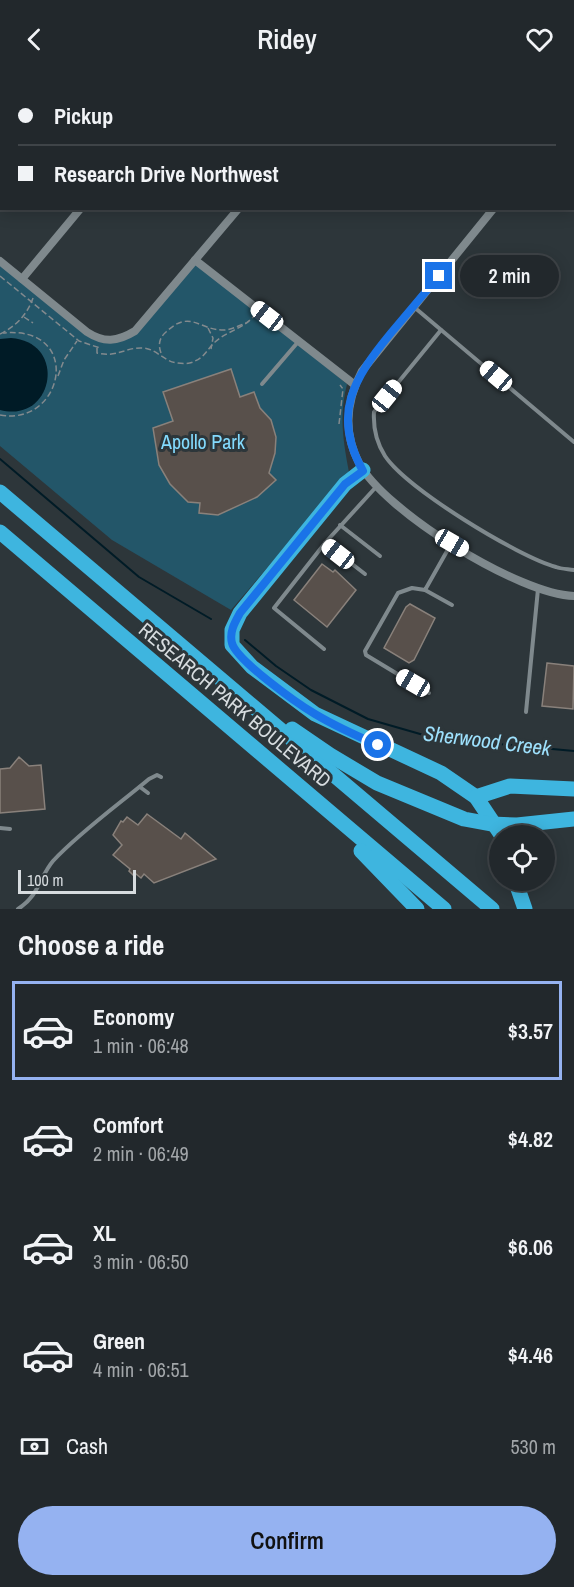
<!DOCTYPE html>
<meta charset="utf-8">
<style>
body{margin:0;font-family:"Archivo Narrow",sans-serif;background:#2a3034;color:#f1f3f6;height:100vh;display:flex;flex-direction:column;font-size:22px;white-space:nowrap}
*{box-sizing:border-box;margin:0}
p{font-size:20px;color:#a2a6a9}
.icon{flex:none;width:33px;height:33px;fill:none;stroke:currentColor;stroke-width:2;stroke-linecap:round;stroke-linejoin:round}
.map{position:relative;height:831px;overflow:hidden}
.drawer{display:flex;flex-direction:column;background:#22282c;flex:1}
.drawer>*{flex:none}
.banner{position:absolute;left:0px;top:0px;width:574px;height:132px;box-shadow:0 3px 15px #0003,0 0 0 2px #3f4448;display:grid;align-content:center;height:132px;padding:0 18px;background:#22282c}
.controls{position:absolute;left:489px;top:747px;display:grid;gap:12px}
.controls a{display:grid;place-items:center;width:66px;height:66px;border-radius:50%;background:#22282c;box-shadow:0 3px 15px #0003,0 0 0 2px #3f4448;font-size:30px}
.scale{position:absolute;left:18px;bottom:15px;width:118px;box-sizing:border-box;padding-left:6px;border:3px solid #d7dcdf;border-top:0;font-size:16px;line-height:21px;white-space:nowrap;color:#d7dcdf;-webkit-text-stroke:4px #2d363a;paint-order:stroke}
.end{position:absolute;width:27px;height:27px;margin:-14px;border:8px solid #1a73e8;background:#fff;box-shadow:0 0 0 3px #fff}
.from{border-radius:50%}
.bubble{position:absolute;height:42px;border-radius:21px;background:#22282c;box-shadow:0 3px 15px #0003,0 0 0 2px #3f4448;font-size:20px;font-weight:600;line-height:42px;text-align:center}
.car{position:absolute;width:18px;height:36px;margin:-18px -9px;border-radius:8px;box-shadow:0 0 4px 2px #0007;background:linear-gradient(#fff 24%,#345 0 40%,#fff 0 76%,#345 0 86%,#fff 0)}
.banner b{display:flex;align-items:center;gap:21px;height:57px;font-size:22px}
.banner b+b{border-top:2px solid #3f4448}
.banner i{width:15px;height:15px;background:#f1f3f6}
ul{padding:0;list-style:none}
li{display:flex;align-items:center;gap:18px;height:99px;margin:0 12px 9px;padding:0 6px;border:3px solid transparent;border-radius:0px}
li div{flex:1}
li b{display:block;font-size:22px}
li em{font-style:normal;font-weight:600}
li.active{border-color:#95b2f1}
li>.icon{width:54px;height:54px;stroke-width:1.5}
h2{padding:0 18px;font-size:27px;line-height:72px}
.pay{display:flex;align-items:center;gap:15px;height:66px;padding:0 18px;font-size:22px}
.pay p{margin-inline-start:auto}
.primary-button{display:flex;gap:12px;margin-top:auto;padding:12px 18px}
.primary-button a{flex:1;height:69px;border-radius:36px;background:#95b2f1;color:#111;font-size:24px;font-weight:600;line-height:69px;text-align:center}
header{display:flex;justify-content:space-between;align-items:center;height:78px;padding:0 18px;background:#22282c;font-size:27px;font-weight:600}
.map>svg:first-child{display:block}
.green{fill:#235669}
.water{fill:#001b26}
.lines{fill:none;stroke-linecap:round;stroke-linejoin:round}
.stream{stroke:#001b26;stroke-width:2}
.building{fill:#58504b;stroke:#89817b;stroke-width:1.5}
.path{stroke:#838a8e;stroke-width:1.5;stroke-dasharray:6 3;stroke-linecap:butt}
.lane{stroke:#7f898d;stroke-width:4}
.street{stroke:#7f898d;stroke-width:8}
.highway{stroke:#3eb5df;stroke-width:15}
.route{stroke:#1a73e8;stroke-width:8}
.labels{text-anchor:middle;stroke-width:6;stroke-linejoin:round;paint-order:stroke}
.park-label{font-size:20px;fill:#83dafd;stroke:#2d363a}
.street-label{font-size:20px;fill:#d7dcdf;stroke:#2d363a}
.water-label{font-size:21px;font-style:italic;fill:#9ee1fd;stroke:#2d363a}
</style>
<header><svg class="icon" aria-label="back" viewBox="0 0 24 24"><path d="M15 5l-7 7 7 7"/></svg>Ridey<svg class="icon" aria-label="heart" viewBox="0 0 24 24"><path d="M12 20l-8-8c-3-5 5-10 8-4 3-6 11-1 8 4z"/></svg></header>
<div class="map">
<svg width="574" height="831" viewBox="0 0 574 831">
<rect width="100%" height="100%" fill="#2d363a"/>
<!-- green -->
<path class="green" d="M0 181 98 261 124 260 195 182 347 306C339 337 343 363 349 394L231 532 112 462 0 368Z"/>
<!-- water -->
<path class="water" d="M11 260C68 264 54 346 0 332V261Z"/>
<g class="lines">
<!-- stream -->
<g class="stream">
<polyline points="0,381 139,499 211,541"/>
<polyline points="245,562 276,588 311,612 368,641 434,660 574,673"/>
</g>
</g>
<!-- building -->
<g class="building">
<polygon points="231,291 240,319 254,314 260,330 271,342 276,359 275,375 269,395 276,402 257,419 218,437 199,435 200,425 188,424 170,406 159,387 153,350 173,343 163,314"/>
<polygon points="322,486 333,494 335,492 356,512 327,549 294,522"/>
<polygon points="410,526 435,540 414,582 409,585 384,570 406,529"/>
<polygon points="547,585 574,588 573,631 542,628"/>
<polygon points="19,679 29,688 41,687 45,731 0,735 0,691 10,690"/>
<polygon points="147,736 181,761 185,755 216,781 154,805 144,796 141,800 136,796 134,798 129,793 130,791 113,777 122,767 113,757 121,743 123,744 127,739 138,747"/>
</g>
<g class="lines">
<!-- path -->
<g class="path">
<polyline points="0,198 79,263 100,270"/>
<polyline points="24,239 33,245"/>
<polyline points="208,250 213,260 211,271"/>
<path d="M0 256C16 248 27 237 33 220"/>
<path d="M97 270V275C117 280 125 269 143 270 157 271 163 283 177 285 183 286 190 286 195 283 205 279 208 270 215 264 227 253 243 251 254 238"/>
<path d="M161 275C158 267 159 260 166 254 190 231 199 252 223 252 231 252 238 248 246 245"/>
<polyline points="58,298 64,282 77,263"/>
<path d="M0 337C64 349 84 247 3 255"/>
<polyline points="339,346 343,311 340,307"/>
</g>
<!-- lane -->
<g class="lane">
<polyline points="414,229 574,364"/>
<path d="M441 252 374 334C373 351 376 364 385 378 407 411 517 478 556 489 561 491 568 491 574 492"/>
<polyline points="262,306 298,264"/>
<polyline points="340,447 380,478"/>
<polyline points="325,465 365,496"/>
<polyline points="425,512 452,527"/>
<polyline points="324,571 274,530 325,465 376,409"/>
<polyline points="429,615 366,577 365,573 398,515 412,510 425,512 451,466"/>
<polyline points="526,634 538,511"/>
<polyline points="140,709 148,715"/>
<polyline points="0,750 10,751"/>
<path d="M18 831C39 818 40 798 53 783 80 754 118 727 149 701L157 697 161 699"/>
</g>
<!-- street -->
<g class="street">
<polyline points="112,0 114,2"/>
<polyline points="193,0 200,2"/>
<polyline points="434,0 435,2"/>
<polyline points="184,2 185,0"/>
<polyline points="346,2 347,0"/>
<polyline points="573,39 574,38"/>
<path d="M494 130 362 293C346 323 343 354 359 385 384 433 520 517 574 518"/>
<polyline points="195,182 355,307"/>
<path d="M0 183 87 254C104 265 117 264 135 253L239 130"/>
<polyline points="22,201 81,130"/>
</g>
<!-- highway -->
<g class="highway">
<polyline points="363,392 345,406 240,535 232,552 232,567 252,589 315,636 441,695 476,719 502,758"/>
<polyline points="0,414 492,831"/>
<polyline points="0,454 444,831"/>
<polyline points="292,651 330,677 377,705 464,741 491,746 517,747 574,741"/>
<polyline points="476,719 510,708 574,711"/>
<polyline points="361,773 417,831"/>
<polyline points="515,802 525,831"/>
</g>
</g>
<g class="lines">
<!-- route -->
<path class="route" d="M378 667C357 658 335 648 315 636 298 626 236 582 232 565 229 554 235 544 240 535L345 406 363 393C331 336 354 300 391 255 407 236 423 217 439 198"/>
</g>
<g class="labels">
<!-- park labels -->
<g class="park-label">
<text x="203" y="371">Apollo Park</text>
</g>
<!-- street labels -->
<g class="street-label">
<text transform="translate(235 627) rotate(40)" y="7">RESEARCH PARK BOULEVARD</text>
</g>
<!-- water labels -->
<g class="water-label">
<text transform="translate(487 663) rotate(7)" y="7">Sherwood Creek</text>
</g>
</g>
</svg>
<div class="controls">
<a><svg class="icon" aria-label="locate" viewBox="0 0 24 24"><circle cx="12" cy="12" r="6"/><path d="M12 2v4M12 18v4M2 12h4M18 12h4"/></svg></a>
</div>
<div class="scale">100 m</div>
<i class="end from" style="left:378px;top:667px"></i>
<i class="end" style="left:439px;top:198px"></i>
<div class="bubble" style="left:460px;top:177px;width:99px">2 min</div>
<i class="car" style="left:267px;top:238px;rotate:308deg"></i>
<i class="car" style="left:496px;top:298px;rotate:310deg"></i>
<i class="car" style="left:387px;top:318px;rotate:39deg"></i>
<i class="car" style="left:452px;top:465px;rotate:120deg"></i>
<i class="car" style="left:338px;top:476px;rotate:308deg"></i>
<i class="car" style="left:413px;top:605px;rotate:300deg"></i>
<div class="banner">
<b><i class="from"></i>Pickup</b>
<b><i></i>Research Drive Northwest</b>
</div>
</div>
<section class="drawer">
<h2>Choose a ride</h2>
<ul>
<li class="active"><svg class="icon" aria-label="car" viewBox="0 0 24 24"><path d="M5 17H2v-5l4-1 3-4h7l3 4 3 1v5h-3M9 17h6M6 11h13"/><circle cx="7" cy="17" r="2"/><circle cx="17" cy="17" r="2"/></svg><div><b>Economy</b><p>1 min · 06:48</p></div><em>$3.57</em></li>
<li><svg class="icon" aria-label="car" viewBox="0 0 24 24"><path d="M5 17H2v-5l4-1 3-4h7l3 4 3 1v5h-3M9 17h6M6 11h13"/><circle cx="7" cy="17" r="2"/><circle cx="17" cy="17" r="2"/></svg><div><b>Comfort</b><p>2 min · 06:49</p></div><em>$4.82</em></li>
<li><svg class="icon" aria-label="car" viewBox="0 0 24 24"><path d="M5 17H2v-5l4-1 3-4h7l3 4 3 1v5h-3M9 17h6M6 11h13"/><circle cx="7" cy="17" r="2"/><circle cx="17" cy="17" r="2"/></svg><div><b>XL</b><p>3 min · 06:50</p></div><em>$6.06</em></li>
<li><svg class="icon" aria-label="car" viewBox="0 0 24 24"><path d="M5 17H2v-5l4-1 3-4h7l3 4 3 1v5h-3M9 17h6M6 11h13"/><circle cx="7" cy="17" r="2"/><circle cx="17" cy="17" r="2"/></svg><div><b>Green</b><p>4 min · 06:51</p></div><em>$4.46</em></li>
</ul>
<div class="pay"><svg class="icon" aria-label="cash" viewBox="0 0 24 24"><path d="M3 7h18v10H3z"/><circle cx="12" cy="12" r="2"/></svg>Cash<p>530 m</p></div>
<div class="primary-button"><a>Confirm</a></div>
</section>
